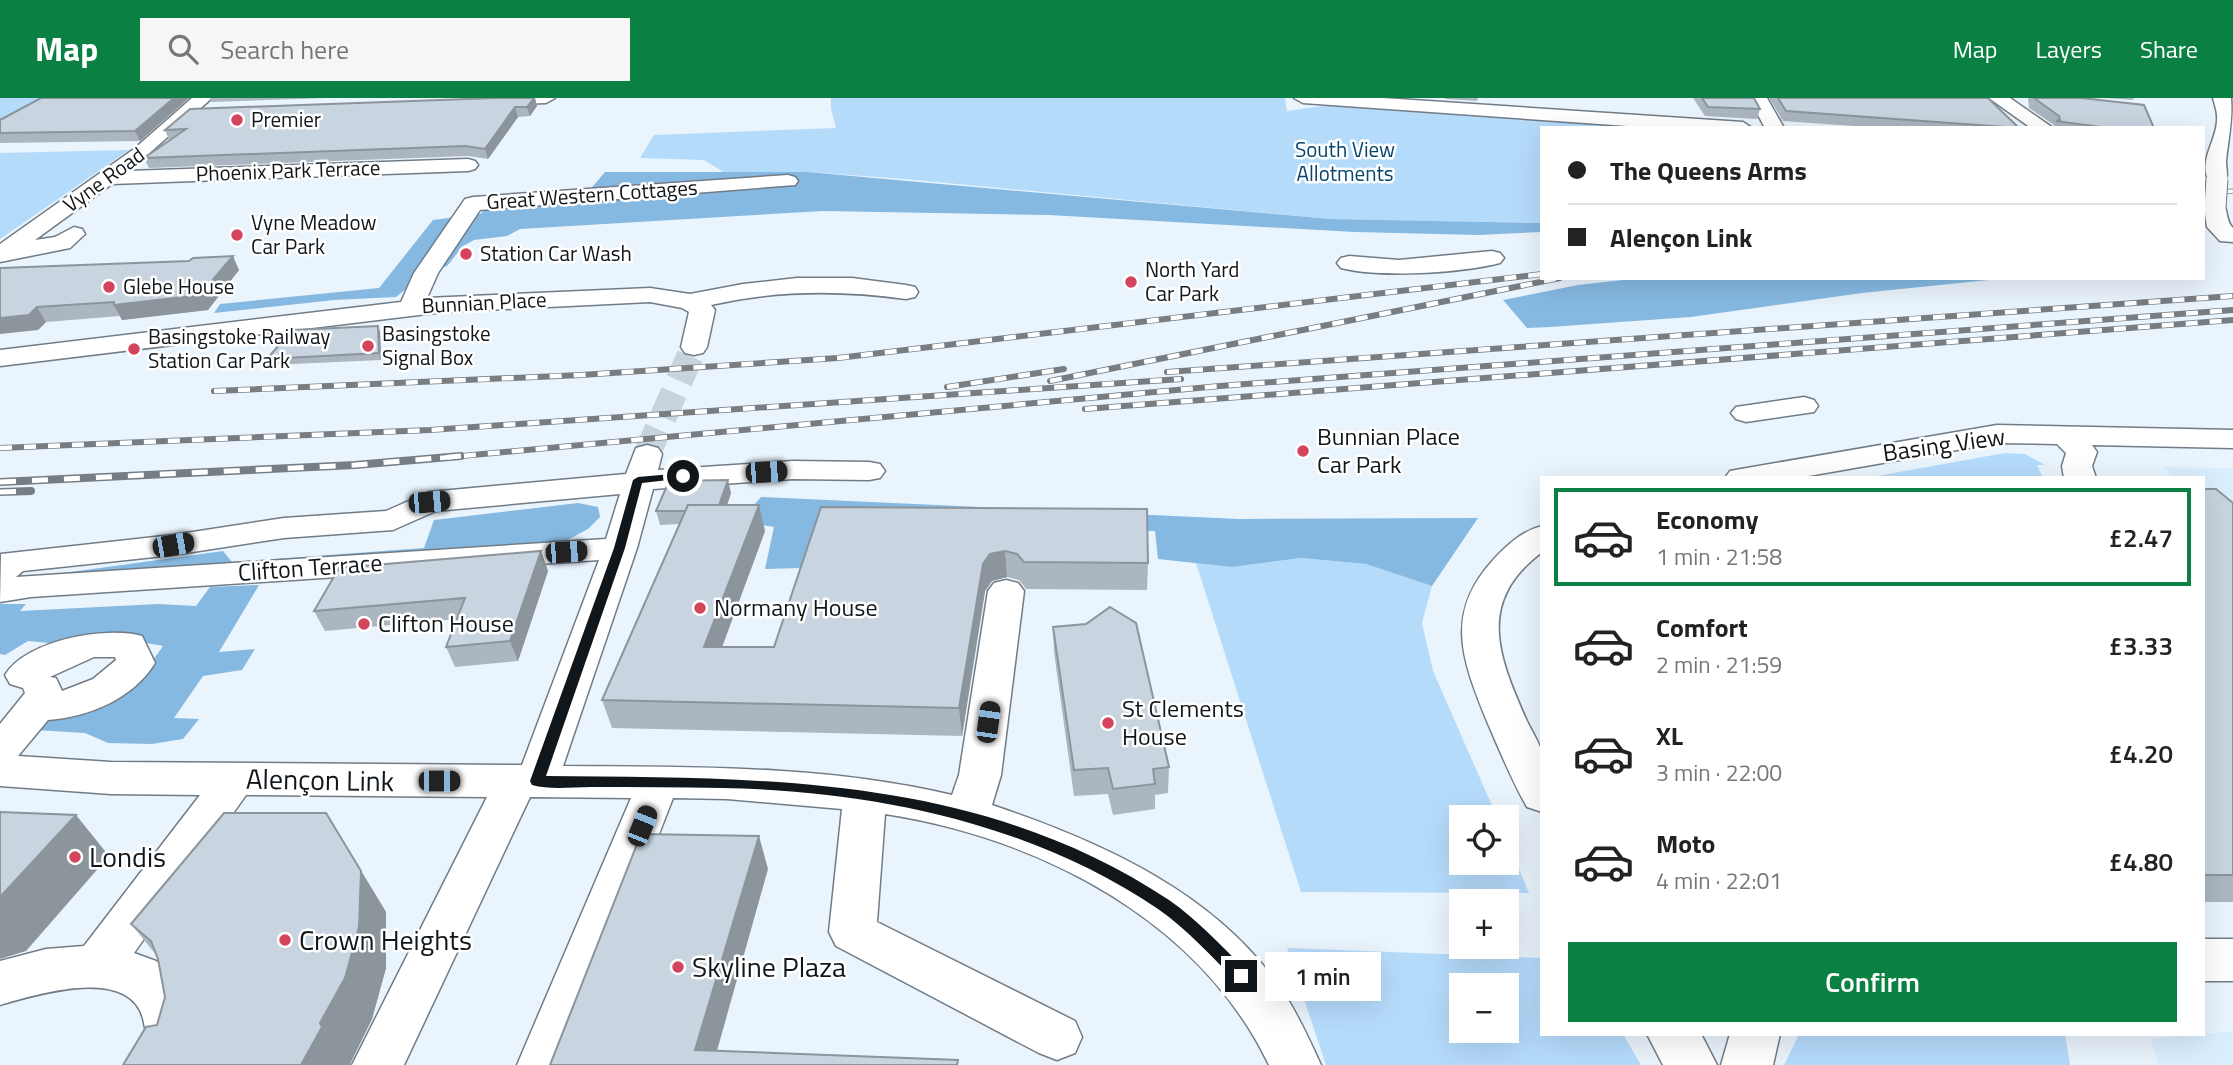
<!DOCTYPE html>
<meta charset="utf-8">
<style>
body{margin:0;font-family:"Titillium Web",sans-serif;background:#f6f6f6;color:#222;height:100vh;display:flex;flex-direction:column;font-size:26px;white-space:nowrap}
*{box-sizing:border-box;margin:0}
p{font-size:23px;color:#767676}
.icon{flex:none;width:38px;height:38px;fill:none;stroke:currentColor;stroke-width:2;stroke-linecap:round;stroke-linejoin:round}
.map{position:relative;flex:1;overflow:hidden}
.sheet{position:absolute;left:1540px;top:378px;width:665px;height:560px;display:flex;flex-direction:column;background:#fff;border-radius:0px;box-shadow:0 7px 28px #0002}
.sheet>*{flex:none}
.guide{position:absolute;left:1540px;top:28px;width:665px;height:154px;border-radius:0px;box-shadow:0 7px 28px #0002;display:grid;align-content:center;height:154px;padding:0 28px;background:#fff}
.fabs{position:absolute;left:1449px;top:707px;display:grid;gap:14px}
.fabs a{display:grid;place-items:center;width:70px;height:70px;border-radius:0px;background:#fff;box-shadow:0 7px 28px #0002;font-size:35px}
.end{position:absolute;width:32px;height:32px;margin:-16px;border:9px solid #11161a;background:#fff;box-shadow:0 0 0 4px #fff}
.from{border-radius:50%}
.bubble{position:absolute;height:49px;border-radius:0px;background:#fff;box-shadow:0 7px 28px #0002;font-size:23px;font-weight:600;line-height:49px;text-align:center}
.car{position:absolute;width:21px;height:42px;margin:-21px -10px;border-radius:9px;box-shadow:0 0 5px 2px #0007;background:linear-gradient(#222 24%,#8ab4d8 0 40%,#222 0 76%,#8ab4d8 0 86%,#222 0)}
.guide b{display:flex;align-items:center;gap:24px;height:66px;font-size:26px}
.guide b+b{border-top:2px solid #e0e0e0}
.guide i{width:18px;height:18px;background:#222}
ul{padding:12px 0 0;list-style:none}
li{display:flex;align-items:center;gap:21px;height:98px;margin:0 14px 10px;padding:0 14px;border:4px solid transparent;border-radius:0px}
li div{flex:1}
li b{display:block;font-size:26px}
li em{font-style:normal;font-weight:600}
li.on{border-color:#0b8043}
li>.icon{width:63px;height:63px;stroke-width:1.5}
.primary-button{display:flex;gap:14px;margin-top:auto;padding:14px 28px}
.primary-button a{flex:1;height:80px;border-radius:0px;background:#0b8043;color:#fff;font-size:28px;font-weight:600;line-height:80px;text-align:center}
header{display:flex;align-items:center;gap:42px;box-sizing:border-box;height:98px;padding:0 35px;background:#0b8043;color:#fff}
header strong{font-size:33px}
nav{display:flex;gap:38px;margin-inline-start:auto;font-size:24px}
.search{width:490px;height:63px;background:#f6f6f6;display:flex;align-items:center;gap:18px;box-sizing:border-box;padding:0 24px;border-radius:0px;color:#767676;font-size:26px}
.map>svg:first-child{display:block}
.built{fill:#daeefe}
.green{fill:#b5dbfb;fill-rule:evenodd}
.forest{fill:#86b9e2}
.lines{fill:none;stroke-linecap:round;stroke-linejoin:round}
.minor-tunnel{stroke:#c9d3db;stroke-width:27;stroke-dasharray:27 13;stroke-linecap:butt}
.minor-casing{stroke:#717c86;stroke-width:3}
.minor{fill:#fff;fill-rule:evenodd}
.rail-far2-casing{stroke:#767e84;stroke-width:5}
.rail-far1-casing{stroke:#767e84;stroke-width:6}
.rail-casing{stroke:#767e84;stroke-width:8}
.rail-far2{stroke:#fff;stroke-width:3.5;stroke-dasharray:10;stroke-linecap:butt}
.rail-far1{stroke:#fff;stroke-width:4.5;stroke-dasharray:12;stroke-linecap:butt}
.rail{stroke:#fff;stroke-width:5;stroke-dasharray:16;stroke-linecap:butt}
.minor-bridge-casing{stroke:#717c86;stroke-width:23;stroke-linecap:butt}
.minor-bridge{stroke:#fff;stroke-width:21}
.wall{fill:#acb6c0}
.shaded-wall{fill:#8c949c}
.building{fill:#c8d4df;stroke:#8c949c;stroke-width:2}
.route{fill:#11161a}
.poi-dot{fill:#d4445c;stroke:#fff;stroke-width:2.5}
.labels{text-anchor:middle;stroke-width:5;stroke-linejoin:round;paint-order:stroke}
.far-poi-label{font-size:21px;fill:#11161a;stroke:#fff;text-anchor:start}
.far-park-label{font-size:21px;fill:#06456c;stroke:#fff}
.far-street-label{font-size:21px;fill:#11161a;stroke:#fff}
.poi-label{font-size:24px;fill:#11161a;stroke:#fff;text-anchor:start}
.street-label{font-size:24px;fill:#11161a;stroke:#fff}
.near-street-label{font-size:28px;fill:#11161a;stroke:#fff}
.near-poi-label{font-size:28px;fill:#11161a;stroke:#fff;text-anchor:start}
</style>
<header>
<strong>Map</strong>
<div class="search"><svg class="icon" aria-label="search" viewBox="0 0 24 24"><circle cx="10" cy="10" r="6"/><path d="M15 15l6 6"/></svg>Search here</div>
<nav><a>Map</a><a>Layers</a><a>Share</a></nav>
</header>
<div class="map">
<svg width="2233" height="967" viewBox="0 0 2233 967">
<rect width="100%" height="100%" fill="#eaf4fd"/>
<!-- built -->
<g class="built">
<polygon points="2163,369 2233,370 2233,438 2203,409 2203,380 2174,380"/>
<polygon points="2233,933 2233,967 2158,967 2151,941"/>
</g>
<!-- green -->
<g class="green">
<polygon points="0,0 54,0 0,30"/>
<polygon points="831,0 1285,0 1287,13 1337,6 1680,30 1542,30 1542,125 1330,121 904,81 808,74 725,75 704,62 640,60 654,37 836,30 831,11"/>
<polygon points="129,52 0,141 0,55"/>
<polygon points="2005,355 2025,356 2045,367 2037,367 2043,380 1866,380"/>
<polygon points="1301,460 1366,466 1432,488 1422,525 1433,573 1497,719 1461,719 1461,765 1507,765 1507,743 1529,795 1301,794 1196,465 1232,469"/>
<path d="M1287 850 1542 860V936H1623L1641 967H1326ZM1461 887H1507V933H1461Z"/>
<polygon points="1799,936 2065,936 2070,967 1784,967"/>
</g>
<!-- forest -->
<g class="forest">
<polygon points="605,74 808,74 1330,121 1542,125 1542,134 1479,137 1355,134 1049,117 823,113 520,131 507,138 474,142 463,148 447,168 426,175 396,199 334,202 214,215 220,206 379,190 433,122 480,116 491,108 588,94"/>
<polygon points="1641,180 2008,180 1862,195 1691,219 1550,229 1527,230 1503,202 1578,187"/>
<polygon points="761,399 1239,421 1478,420 1432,488 1366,466 1301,460 1232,469 1158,461 1155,433 818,426 801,470 765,471 774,429 740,423"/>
<polygon points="578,405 598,409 600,419 588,431 562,445 49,477 223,453 232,464 424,450 434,422"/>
<polygon points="259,487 219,554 255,551 242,572 203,578 174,620 199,621 183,641 152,646 108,645 85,635 35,632 48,612 144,575 163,548 96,536 49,545 28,543 5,557 0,556 0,506 26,506 20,513 158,506 196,508 210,489"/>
</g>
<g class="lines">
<!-- minor-tunnel -->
<polyline class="minor-tunnel" points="647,356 694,249"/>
<!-- minor casing -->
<g class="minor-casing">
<g id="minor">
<polygon points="192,0 212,0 129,73 468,61 475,63 478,67 475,71 468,73 112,86 35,142 55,139 74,129 82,131 85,136 70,150 0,164 0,146 134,51"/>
<polygon points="480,0 555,0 546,5 488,7 482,6"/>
<polygon points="1294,0 1383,0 1743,24 1752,30 1656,30 1303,5"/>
<polygon points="1749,0 1767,0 1784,30 1765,30"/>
<polygon points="1989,0 2010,0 2053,30 2031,30"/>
<path d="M2213 0H2231C2233 22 2228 42 2226 63 2226 72 2229 78 2224 85H2210C2197 65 2216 44 2217 23 2218 15 2215 8 2213 0Z"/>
<path d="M788 77 795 79 798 83 795 87 480 112 438 175 427 200 650 190 690 196 743 186 797 180H852L906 187 915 189 918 194 915 199 906 201C841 192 776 192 711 207L715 212 707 249 703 255 694 257 685 255 681 249 689 214 682 210 650 204 444 214 0 268V252L401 204 414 175 465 101 473 99Z"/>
<path d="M2215 102 2223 104C2228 113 2226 124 2233 130V144L2220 143 2207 129 2204 109 2207 104Z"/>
<path d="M1492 153 1500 155 1504 160 1500 165C1460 175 1381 180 1341 170L1337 165 1341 160 1349 158 1399 162Z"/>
<polygon points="1804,299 1814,302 1818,308 1814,314 1746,324 1736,321 1731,315 1736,309"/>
<polygon points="1997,327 2233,332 2233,350 2092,347 2097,354 2092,368 2096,380 2064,380 2062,368 2066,355 2057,346 1997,345 1797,380 1725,380 1730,373 1741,371"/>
<path d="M647 347 658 350 662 356 658 372 793 363 869 364 880 366 885 373 880 380 869 382 793 381 653 391 637 450 563 668C693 669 825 667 952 697L959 677 988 493 994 485 1006 482 1018 485 1024 493 1001 677 992 707C1102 744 1222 797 1287 900 1300 921 1311 945 1321 967H1269C1199 821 1039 740 885 716L877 824 1075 923 1082 939 1075 955 1057 962 1039 955 836 848 829 834 842 711 727 701 673 700 569 967H517L631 700 530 699 404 967H352L487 699 246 697 134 855 156 863 183 886 190 902 197 940 190 967H138C141 959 145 949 146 941 147 936 145 930 144 925 134 866 37 896 0 907V863L46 851 84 848 200 697 111 696 0 688V626L25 595 23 590 10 586 5 577C26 542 106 528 142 538L155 565C133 601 88 619 48 622L18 658 111 664 522 667 599 462 31 499 0 504 1 456 173 437 284 420 386 413 429 394 626 376 636 350ZM620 396 606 441 16 479 23 473 173 457 284 440 393 432 436 413ZM94 559H115L116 562 93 581 62 593 56 580 50 579Z"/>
<path d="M1542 428V454C1476 504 1498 557 1526 621 1531 632 1539 644 1542 655 1546 673 1542 696 1542 714L1527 709C1511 681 1499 651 1486 621 1462 561 1444 515 1494 461 1507 447 1522 433 1542 428Z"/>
<rect x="2203" y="841" width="30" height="42"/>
<polygon points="1647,936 1701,936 1717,967 1663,967"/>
<polygon points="1730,936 1780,936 1773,967 1721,967"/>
</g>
</g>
<!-- minor -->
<use href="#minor" class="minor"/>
<!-- rail-far2 casing -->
<g class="rail-far2-casing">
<polyline id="rail-far2" points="2203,95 2233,93"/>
</g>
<!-- rail-far1 casing -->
<g class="rail-far1-casing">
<g id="rail-far1">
<polyline points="1167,274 2233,198"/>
<polyline points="1050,283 1560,180"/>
<polyline points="947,289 1064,271"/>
<polyline points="214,293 581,277 838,260 1542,176"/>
<polyline points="1085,311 2233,222"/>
<polyline points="0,350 430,332 1181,281"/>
<polyline points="440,360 1220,288 2233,212"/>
</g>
</g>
<!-- rail casing -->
<g class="rail-casing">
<g id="rail">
<polyline points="0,384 355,367 461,358"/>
<polyline points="0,394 31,393"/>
</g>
</g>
<!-- rail-far2 -->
<use href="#rail-far2" class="rail-far2"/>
<!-- rail-far1 -->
<use href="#rail-far1" class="rail-far1"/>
<!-- rail -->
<use href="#rail" class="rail"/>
<!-- minor-bridge casing -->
<g class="minor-bridge-casing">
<polyline id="minor-bridge" points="2215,109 2217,81"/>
</g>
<!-- minor-bridge -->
<use href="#minor-bridge" class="minor-bridge"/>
</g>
<!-- wall -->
<g class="wall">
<polygon points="189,0 140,43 0,45 0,22"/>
<polygon points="210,0 325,0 212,4"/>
<polygon points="495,0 535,0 537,8 530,18 518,19 488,61 468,58 149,70 144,60 170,42 169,42 165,32"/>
<polygon points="1445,0 1478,0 1477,3 1445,1"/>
<polygon points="1693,0 1754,0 1760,11 1757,21 1705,18"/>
<polygon points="1769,0 1988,0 2019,30 1882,30 1783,23"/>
<polygon points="2028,0 2082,0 2154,30 2053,30 2054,27 2029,10"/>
<polygon points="2105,0 2134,0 2133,2"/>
<polygon points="0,170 239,172 208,212 122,222 120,218 46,224 38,232"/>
<polygon points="378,228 380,234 381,262 270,267 267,261"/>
<polygon points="2203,391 2233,405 2233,804 2203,804"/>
<polygon points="731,395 727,407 765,433 722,549 774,549 821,409 1148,465 1147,492 1026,491 1019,482 1007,479 992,483 985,493 962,638 612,630 602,602 679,426 660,427 656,413"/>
<polygon points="541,453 548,473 518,563 455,569 446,549 457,521 325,533 314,513"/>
<polygon points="1053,529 1169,669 1168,695 1155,697 1155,711 1113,717 1108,696 1074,698 1054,554"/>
<polygon points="326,715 386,814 386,870 372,921 350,966 165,899 157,858 131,826"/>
</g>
<!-- shaded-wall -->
<g class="shaded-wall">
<polygon points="174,0 189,0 140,43 135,33"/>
<polygon points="534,0 535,0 537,8 530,18 527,9"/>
<polygon points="515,9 518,19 488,61 485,51"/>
<polygon points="233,158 239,172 208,212 122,222 114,207"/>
<polygon points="37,209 46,224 38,232 0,236 0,220"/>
<polygon points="378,228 380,234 381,262 379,255"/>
<polygon points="728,382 731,395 721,425 717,412"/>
<polygon points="759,407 765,433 712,576 704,549"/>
<polygon points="541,453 548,473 518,563 510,543"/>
<polygon points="1005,453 1007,479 992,483 985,493 962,638 959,610 983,466 990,456"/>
<polygon points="326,715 386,814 386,870 372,921 350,966 350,967 301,967 320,925"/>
<polygon points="76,717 109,758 26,853 0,861 0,799"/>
<polygon points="759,738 768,771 713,967 695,952"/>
</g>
<!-- building -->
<g class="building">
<polygon points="41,0 174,0 135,33 0,35 0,22"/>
<polygon points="495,0 534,0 527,9 515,9 485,51 465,48 144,60 186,31 165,32 190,11"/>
<polygon points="1702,0 1754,0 1760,11 1708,9"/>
<polygon points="1778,0 1988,0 2019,30 1786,13"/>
<polygon points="2034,0 2082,0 2144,7 2154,30 2108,30 2056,23 2060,22 2059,18"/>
<polygon points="233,158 200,197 114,207 114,204 37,209 29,217 0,220 0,170 189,163 193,160"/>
<polygon points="378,228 379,255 267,261 292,232"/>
<polygon points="728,382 719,407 688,407 686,413 656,413 669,383"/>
<polygon points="2203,391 2216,391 2233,405 2233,777 2203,777"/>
<polygon points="688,407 759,407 704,549 774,549 821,409 1147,411 1148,465 1024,464 1017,456 1005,453 990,456 983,466 959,610 602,602"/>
<polygon points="541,453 510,543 446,549 465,500 314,513 339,470"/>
<polygon points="1110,509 1136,525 1169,669 1153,671 1155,686 1113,691 1108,670 1074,672 1053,529 1086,526"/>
<polygon points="0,714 76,717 0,799"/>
<polygon points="224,715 326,715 361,773 359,829 345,880 320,925 322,929 301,967 123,967 146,929 157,927 165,899 158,861 151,843 131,826"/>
<polygon points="641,736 759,738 695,952 958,962 957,967 550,967"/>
</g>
<!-- route -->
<path class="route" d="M683 375 686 376V380L642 385 625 450 546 678C763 680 979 676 1169 802 1198 822 1222 849 1247 873L1249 878 1247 883H1236C1211 858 1187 831 1158 811 1031 725 874 693 723 690 679 689 635 689 591 689 572 689 550 692 532 687L530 683 614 450 633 382 638 379Z"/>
<!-- markers -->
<g class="poi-dot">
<circle cx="237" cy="22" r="7"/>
<circle cx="237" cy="137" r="7"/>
<circle cx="466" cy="156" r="7"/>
<circle cx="1131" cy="184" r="7"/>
<circle cx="109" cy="189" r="7"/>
<circle cx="368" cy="248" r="7"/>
<circle cx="134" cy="251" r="7"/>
<circle cx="1303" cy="353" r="7"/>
<circle cx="700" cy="510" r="7"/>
<circle cx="364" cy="526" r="7"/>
<circle cx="1108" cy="625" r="7"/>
<circle cx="75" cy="759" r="7"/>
<circle cx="285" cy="842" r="7"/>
<circle cx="678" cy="869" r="7"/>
</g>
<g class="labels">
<!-- far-poi labels -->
<g class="far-poi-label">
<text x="251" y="29">Premier</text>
<text x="251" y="132">Vyne Meadow<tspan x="251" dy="24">Car Park</tspan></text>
<text x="480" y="163">Station Car Wash</text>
<text x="1145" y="179">North Yard<tspan x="1145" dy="24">Car Park</tspan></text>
<text x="123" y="196">Glebe House</text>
<text x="382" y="243">Basingstoke<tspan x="382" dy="24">Signal Box</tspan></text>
<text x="148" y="246">Basingstoke Railway<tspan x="148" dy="24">Station Car Park</tspan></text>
</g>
<!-- far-park labels -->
<g class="far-park-label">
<text x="1345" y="59">South View<tspan x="1345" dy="24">Allotments</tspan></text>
</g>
<!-- far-street labels -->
<g class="far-street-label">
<text transform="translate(288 73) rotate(-2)" y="7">Phoenix Park Terrace</text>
<text transform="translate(104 82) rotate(-36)" y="7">Vyne Road</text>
<text transform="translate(592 97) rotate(-4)" y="7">Great Western Cottages</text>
<text transform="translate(484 205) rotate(-3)" y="7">Bunnian Place</text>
</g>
<!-- poi labels -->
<g class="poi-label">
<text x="1317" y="347">Bunnian Place<tspan x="1317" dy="28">Car Park</tspan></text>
<text x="714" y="518">Normany House</text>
<text x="378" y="534">Clifton House</text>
<text x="1122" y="619">St Clements<tspan x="1122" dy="28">House</tspan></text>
</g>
<!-- street labels -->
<g class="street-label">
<text transform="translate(1944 347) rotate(-8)" y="8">Basing View</text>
<text transform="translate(310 470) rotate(-4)" y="8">Clifton Terrace</text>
</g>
<!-- near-street labels -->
<g class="near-street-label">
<text transform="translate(320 682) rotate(1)" y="10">Alençon Link</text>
</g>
<!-- near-poi labels -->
<g class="near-poi-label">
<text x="89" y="769">Londis</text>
<text x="299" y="852">Crown Heights</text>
<text x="692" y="879">Skyline Plaza</text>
</g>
</g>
</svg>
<div class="fabs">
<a><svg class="icon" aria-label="locate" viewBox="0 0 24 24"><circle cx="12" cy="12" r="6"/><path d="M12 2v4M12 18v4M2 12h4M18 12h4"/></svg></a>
<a>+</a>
<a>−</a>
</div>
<i class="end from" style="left:683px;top:378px"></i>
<i class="end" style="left:1241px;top:878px"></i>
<div class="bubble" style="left:1265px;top:854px;width:116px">1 min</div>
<i class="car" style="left:766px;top:374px;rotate:87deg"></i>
<i class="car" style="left:429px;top:404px;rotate:85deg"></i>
<i class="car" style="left:173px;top:447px;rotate:80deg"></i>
<i class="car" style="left:566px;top:454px;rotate:86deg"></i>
<i class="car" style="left:988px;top:624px;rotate:8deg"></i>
<i class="car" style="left:439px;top:683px;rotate:90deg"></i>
<i class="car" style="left:642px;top:728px;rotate:22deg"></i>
<div class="guide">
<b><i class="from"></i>The Queens Arms</b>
<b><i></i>Alençon Link</b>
</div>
<section class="sheet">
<ul>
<li class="on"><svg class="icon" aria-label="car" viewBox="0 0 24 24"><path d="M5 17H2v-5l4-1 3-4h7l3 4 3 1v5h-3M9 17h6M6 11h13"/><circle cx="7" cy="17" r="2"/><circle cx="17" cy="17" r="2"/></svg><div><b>Economy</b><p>1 min · 21:58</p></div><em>£2.47</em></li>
<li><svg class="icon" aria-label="car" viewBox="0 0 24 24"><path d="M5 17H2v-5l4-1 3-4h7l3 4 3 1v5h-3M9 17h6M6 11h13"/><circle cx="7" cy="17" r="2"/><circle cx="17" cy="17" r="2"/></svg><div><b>Comfort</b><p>2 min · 21:59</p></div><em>£3.33</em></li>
<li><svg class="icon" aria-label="car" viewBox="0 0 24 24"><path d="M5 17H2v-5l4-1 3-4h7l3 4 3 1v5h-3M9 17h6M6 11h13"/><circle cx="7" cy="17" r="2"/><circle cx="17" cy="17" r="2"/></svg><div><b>XL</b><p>3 min · 22:00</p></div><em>£4.20</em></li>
<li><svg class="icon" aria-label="car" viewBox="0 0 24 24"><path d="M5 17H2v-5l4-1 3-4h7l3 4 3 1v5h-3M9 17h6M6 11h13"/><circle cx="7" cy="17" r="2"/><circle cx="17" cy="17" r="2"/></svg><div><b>Moto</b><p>4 min · 22:01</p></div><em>£4.80</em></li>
</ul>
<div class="primary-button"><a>Confirm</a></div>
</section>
</div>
